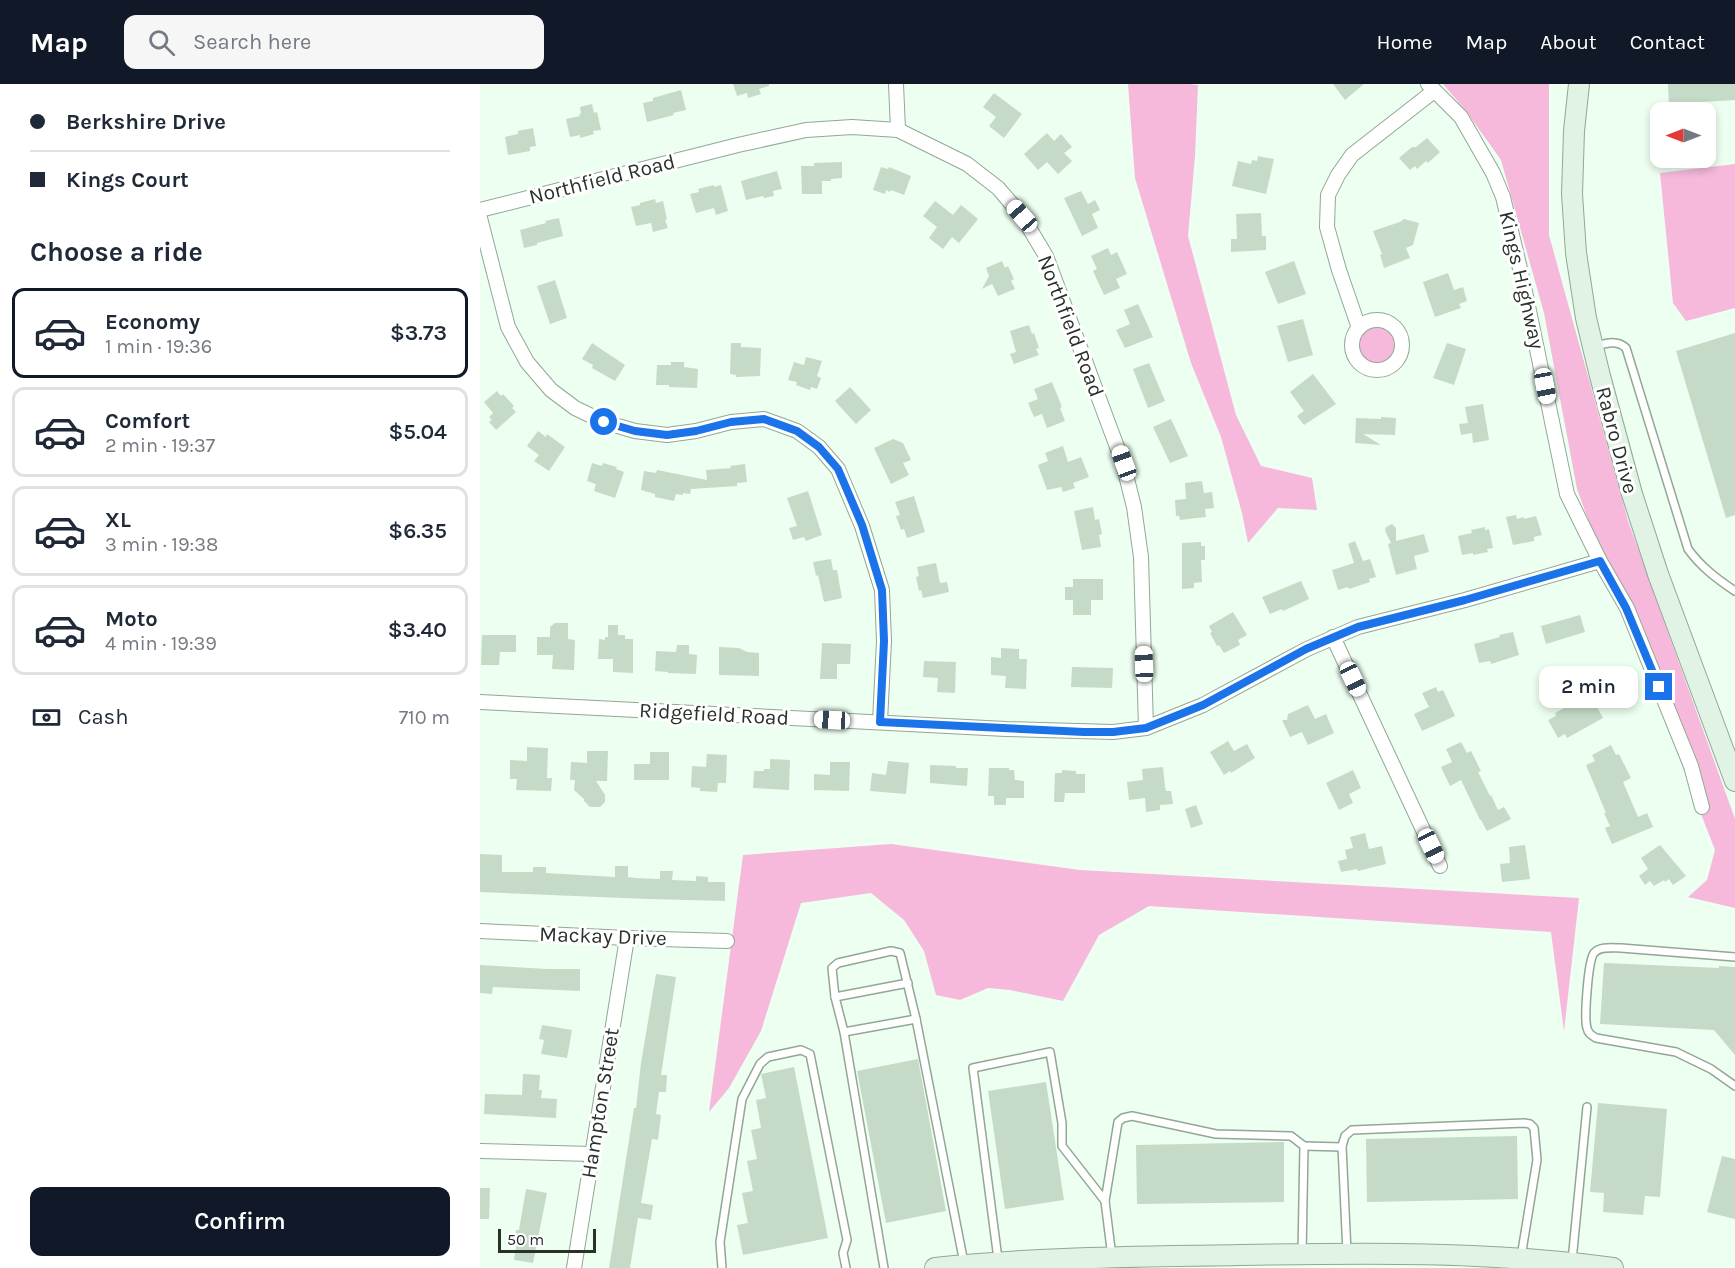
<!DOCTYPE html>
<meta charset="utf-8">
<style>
body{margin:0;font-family:Karla,sans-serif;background:#f6f6f7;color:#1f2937;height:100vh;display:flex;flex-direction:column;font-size:22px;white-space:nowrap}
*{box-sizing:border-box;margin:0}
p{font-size:20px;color:#747a83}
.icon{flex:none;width:33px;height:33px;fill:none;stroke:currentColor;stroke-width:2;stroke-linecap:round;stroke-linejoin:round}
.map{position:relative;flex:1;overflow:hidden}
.drawer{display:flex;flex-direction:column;background:#fff;width:480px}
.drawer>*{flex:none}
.top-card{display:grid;align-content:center;height:132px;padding:0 30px;background:#fff}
.needle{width:39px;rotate:270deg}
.buttons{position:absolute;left:1170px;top:18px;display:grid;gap:12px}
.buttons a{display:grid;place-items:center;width:66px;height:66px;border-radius:12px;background:#fff;box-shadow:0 3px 9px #0003;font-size:30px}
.scale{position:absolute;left:18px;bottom:15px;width:98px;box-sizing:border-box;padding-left:6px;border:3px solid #28312a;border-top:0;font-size:16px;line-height:21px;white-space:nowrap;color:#28312a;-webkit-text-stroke:4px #fff;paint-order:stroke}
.end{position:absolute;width:27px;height:27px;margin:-14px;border:8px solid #1a73e8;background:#fff;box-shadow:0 0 0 3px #fff}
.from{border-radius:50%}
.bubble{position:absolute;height:42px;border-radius:12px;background:#fff;box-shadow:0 3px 9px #0003;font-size:20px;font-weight:600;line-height:42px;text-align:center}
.car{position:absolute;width:18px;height:36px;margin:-18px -9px;border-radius:8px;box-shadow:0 0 4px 2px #0007;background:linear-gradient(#fff 24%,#345 0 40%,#fff 0 76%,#345 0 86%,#fff 0)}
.top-card b{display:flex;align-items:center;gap:21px;height:57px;font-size:22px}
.top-card b+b{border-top:2px solid #e0e1e3}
.top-card i{width:15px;height:15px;background:#1f2937}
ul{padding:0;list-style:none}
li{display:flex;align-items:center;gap:18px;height:90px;margin:0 12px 9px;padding:0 18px;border:3px solid #e0e1e3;border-radius:12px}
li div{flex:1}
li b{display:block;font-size:22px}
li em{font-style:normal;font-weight:600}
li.active{border-color:#111827}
li>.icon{width:54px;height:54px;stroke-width:1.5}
h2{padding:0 30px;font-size:27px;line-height:72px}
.pay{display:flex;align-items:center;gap:15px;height:66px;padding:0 30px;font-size:22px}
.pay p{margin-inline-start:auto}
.action{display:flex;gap:12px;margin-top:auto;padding:12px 30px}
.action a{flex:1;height:69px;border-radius:12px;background:#111827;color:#fff;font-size:24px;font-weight:600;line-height:69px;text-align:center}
header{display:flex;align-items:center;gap:36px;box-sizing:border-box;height:84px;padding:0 30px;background:#111827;color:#fff}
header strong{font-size:28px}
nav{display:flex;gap:33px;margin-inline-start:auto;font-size:21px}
.search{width:420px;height:54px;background:#f6f6f7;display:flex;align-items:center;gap:15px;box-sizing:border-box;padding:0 21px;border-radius:12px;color:#747a83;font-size:22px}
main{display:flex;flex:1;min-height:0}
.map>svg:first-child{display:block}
.green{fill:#f6b9db}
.building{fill:#c5dbc8}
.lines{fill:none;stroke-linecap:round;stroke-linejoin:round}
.service-casing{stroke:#92a795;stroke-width:10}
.minor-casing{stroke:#92a795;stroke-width:16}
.secondary-casing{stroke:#92a795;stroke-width:22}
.service{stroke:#fff;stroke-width:7}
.minor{stroke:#fff;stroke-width:14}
.secondary{stroke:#e0f3e4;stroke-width:20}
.route{stroke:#1a73e8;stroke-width:8}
.labels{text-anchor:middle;stroke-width:6;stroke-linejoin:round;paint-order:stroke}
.street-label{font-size:21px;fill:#28312a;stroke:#fff}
</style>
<header>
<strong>Map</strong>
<div class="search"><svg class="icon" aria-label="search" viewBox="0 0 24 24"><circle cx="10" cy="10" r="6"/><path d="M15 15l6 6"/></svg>Search here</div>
<nav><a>Home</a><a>Map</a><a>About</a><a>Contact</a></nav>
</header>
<main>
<section class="drawer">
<div class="top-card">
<b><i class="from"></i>Berkshire Drive</b>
<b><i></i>Kings Court</b>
</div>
<h2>Choose a ride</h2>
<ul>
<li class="active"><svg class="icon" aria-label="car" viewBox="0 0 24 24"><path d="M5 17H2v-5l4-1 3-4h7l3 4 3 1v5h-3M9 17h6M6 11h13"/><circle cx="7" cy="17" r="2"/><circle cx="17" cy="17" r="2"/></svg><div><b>Economy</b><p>1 min · 19:36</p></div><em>$3.73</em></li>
<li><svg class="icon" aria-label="car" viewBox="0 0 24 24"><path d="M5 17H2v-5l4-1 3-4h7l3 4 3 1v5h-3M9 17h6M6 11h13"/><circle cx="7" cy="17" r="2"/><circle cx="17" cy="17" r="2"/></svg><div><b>Comfort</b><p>2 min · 19:37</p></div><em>$5.04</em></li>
<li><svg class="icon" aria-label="car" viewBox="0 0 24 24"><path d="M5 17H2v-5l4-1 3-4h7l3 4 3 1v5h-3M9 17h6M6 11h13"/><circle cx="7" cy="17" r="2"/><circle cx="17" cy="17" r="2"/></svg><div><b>XL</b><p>3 min · 19:38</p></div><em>$6.35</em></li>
<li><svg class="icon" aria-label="car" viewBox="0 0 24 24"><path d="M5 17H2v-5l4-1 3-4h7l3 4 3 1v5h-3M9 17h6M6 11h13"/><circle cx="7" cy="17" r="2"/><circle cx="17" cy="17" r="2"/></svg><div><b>Moto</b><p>4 min · 19:39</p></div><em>$3.40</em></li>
</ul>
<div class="pay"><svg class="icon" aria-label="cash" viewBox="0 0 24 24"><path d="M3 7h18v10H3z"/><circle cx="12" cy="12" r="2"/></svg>Cash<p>710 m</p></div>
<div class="action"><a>Confirm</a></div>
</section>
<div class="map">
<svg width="1255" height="1184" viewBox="0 0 1255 1184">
<rect width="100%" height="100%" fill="#edfff0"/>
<!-- green -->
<g class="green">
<polygon points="648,0 709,0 718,1 715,72 708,152 756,331 781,382 832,394 837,426 798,424 768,459 762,429 741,353 711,279 655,94"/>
<polygon points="963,0 1069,0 1069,151 1148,437 1255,735 1255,824 1208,813 1227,796 1235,766 1129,493 1097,405 1064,229 1021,76 986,27"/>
<polygon points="1255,80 1255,224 1206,237 1193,219 1180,89"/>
<circle cx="898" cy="261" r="21"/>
<polygon points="411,760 600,786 1099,814 1084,947 1071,848 669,822 619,851 583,917 530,906 508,904 480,916 456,911 444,867 424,836 391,809 321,819 281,947 249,1004 229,1028 263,771"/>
</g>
<!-- building -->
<g class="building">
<polygon points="253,0 289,0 289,2 279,5 281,10 268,14 267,9 257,12"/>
<polygon points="853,0 884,0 865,16"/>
<polygon points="1188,0 1255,0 1255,16 1189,20"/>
<polygon points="201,6 206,26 193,29 194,31 167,38 163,19 173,17 173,14"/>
<polygon points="514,9 542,30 524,54 509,42 516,33 503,23"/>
<polygon points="112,20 114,29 117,28 121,46 113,47 114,50 100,54 100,51 90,53 86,35 100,32 99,30 101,30 100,23"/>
<polygon points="53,44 56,62 50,63 50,67 28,71 25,53 38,50 38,47"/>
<polygon points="567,49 574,57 581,50 592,63 584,69 592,77 578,90 567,78 558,86 544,70"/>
<polygon points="947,54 960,68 948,79 946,77 937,85 935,82 930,86 919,74 932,63 936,63"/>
<polygon points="778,72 794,75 786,110 752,102 758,77 771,80 772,76 777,77"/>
<polygon points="362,78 362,94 351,95 351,97 342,97 342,110 322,110 321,82 334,82 334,79"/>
<polygon points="401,83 408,85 409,83 431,92 424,111 411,106 410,108 406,106 405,110 393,106"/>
<polygon points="297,87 302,105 293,107 294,112 284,114 283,112 266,116 261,97"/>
<polygon points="234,101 234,103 241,101 248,127 236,131 234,124 216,129 210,110 219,108 218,105"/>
<polygon points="601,107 608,120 615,116 620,126 612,130 618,144 602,152 584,114"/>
<polygon points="175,115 176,119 183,117 187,135 185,136 188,144 173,148 171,139 156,142 151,123 160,121 160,119"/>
<polygon points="455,117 473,131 481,121 498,135 479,159 472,153 463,165 449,154 457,143 443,132"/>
<polygon points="781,129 782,152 786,152 786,166 751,168 751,155 757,155 756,130"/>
<polygon points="79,134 83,152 57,159 57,161 44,164 40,146 66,139 65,137"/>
<polygon points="924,135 939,139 933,161 926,164 930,174 904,184 900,171 902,170 893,147 920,138"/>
<polygon points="628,164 631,171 637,168 647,190 636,195 640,204 624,211 613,187 617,185 611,172"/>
<polygon points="522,177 525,184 528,182 534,195 531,197 535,205 518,212 512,200 502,205 509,192 506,184"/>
<polygon points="814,177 826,210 798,220 785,188"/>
<polygon points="968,189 974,206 983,203 987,217 979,220 981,224 955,233 943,198"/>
<polygon points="75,196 87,234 70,240 57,202"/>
<polygon points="658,220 673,253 645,264 636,246 650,240 644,226"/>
<polygon points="823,235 833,271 808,278 797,242"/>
<polygon points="549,241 552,250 554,249 559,264 556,265 559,271 534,280 530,270 536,268 530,247"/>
<polygon points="1255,249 1255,431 1246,434 1196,267"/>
<polygon points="112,259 145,281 135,297 112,284 113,281 102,275"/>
<polygon points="251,259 261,259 261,263 281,264 280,292 256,293 256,291 250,290"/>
<polygon points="967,259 986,265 974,301 953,294"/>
<polygon points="326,273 342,277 337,292 341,294 337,305 331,303 330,306 316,301 317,298 308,296 314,278 324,281"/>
<polygon points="191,278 204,278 204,283 218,285 217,304 189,303 189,301 176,301 177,281 191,281"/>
<polygon points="669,279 685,317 668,324 653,285"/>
<polygon points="833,290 856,320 824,341 817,332 824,327 810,308"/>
<polygon points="572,298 582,323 580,324 585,337 567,344 562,330 554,333 548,319 558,315 554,305"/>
<polygon points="370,303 391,326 376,340 355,317"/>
<polygon points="17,307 21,312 23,310 34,322 32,324 36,328 16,346 9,338 12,336 9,333 13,329 4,318"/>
<polygon points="1003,320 1009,356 993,359 992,349 981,351 979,340 988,339 985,323"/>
<polygon points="901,333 916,334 915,351 883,350 901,361 875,359 876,334 901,335"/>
<polygon points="691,335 708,372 690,379 673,343"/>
<polygon points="58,347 66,353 67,350 85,363 69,387 54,377 59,371 47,362"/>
<polygon points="413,355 423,359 431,376 423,379 429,391 411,400 394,364"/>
<polygon points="583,362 588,378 601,373 609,393 593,399 595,404 583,408 581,403 567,406 558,381 568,377 565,369"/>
<polygon points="112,379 122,382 123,379 137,383 136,385 144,388 135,414 114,407 116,400 107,397"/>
<polygon points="265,380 267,398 257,399 257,402 211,405 210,410 203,409 203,411 196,410 194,417 175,413 175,410 161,406 164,387 176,389 177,386 227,396 226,386 251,384 250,382"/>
<polygon points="722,397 724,409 732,408 734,424 725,425 726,433 700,436 699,432 696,432 695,416 706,415 705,399"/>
<polygon points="328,407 342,451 326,457 324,453 313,456 309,444 317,442 307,414"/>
<polygon points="434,412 445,448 427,454 424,445 421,446 416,432 420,431 415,418"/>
<polygon points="613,423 615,436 619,435 622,450 619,451 621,463 602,466 594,427"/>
<polygon points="1036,431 1037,435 1044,433 1044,435 1056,432 1062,451 1054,453 1054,457 1033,461 1026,433"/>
<polygon points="912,440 916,444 916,457 944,450 949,468 934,472 937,485 916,491 908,460 911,459 905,447 906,443"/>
<polygon points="1005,443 1005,446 1009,445 1013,464 1007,465 1008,468 993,471 993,469 982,471 978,452 992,449 991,446"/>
<polygon points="875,457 883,477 890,475 896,493 889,495 890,498 869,505 868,503 858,506 852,486 874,479 868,460"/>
<polygon points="721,458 721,462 725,462 725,476 721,476 722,498 714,499 714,504 702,505 702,459"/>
<polygon points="351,475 353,486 357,486 362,514 344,518 338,491 336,492 333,478"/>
<polygon points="456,479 460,499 467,498 469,508 443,514 441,506 439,507 436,493 439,492 437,483"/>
<polygon points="593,495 623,495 623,516 611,516 611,531 593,531 593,516 585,516 585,503 593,503"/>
<polygon points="821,497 829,515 803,527 802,525 790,530 782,513"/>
<polygon points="753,528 767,551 758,556 760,561 744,569 739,561 737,562 730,549 732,548 729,542"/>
<polygon points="1100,531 1105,548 1066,560 1061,542"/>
<polygon points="75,539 88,539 88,555 95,556 94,586 72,585 73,571 57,571 57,553 70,553 70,543"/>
<polygon points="128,541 138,541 138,551 145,551 145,555 153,555 153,589 133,588 133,575 118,575 119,555 125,556 125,553 128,553"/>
<polygon points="1033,548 1039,571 1011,580 1010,577 999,579 994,560 1020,553 1019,551"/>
<polygon points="2,551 36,551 36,568 20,568 19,581 1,581"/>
<polygon points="342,559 371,560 370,580 357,580 357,595 340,595"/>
<polygon points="197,561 209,561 209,570 217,571 216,590 188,589 188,588 175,587 176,567 196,568"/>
<polygon points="239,563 259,564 267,568 279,569 279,592 239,591"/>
<polygon points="521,564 539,565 539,575 547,575 546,605 525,604 526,592 511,591 511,573 521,574"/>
<polygon points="444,577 476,578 475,609 457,608 458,594 443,593"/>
<polygon points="592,583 633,584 632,604 591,603"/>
<polygon points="956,603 958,608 963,606 975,632 942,647 934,630 949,623 942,609"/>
<polygon points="1105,608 1113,623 1116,621 1123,634 1087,654 1085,650 1078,654 1068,636 1076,632 1075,629 1086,623 1084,619"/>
<polygon points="828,621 835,635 846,630 854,649 828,661 822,648 810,653 802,636 807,636 808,630"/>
<polygon points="748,657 754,667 767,660 775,674 751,689 750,687 744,691 730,668"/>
<polygon points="981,658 987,669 991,667 1001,687 998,688 1010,712 1011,711 1018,726 1024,723 1031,735 1007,747 1001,736 1000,736 981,696 970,702 961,683 972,678 966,665"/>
<polygon points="1131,661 1136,671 1139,670 1151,694 1143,698 1158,733 1167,729 1173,743 1132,760 1125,744 1130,742 1124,729 1126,729 1106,681 1115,677 1112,671"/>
<polygon points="47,663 68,664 67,694 72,694 71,707 36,706 37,695 30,695 30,676 47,677"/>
<polygon points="107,667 128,667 127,697 116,697 125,711 125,718 120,723 110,723 104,717 104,715 94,706 95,696 90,696 91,678 107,679"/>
<polygon points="170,668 189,668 189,696 154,696 154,680 170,680"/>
<polygon points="227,670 247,671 246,699 238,699 237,708 220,707 220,704 211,703 212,682 226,683"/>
<polygon points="290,675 310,676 309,706 273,704 274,687 284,687 284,685 290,685"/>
<polygon points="408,677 429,679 426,710 390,707 392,689 406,691"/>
<polygon points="350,678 370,678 369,707 334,706 334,690 350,691"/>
<polygon points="450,681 476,682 476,684 488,684 487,702 450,699"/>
<polygon points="683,683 685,703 686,707 691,707 693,720 680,721 680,726 666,728 665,714 649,716 647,698 663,696 662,685"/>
<polygon points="509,684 529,684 529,686 534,686 535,696 544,697 544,714 526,714 526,721 514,721 514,712 508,712"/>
<polygon points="582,686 596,687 596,690 605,690 605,709 585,709 584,718 574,718 575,689 582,689"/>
<polygon points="873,686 881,704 869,710 873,719 859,726 846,699"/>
<polygon points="716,721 723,740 711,744 705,725"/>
<polygon points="885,749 889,765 902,762 906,780 878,787 877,785 861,788 858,777 867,775 865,766 873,764 870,753"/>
<polygon points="1045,761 1050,795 1022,798 1020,780 1030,779 1029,763"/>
<polygon points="1180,761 1206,792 1193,801 1189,795 1185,798 1184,796 1174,802 1170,797 1165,801 1159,792 1168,785 1161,774"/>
<polygon points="0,770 22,771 22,788 53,788 53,783 66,783 66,789 135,793 135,782 148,782 148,793 156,794 180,795 180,787 193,787 192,796 216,797 216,792 228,793 228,798 245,798 245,817 168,815 0,808"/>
<polygon points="1124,879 1239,884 1239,882 1255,883 1255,971 1234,946 1120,940"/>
<polygon points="0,881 67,885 100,885 100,907 13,903 12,910 0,909"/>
<polygon points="176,890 196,893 181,991 187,991 186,1008 179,1008 176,1030 181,1031 178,1056 172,1055 161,1119 173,1121 171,1136 158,1134 150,1184 129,1184 154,1024 156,1024 161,979"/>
<polygon points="62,941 92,946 87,974 61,970 64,956 59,955"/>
<polygon points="438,975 466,1127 406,1139 377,987"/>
<polygon points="314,983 348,1154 263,1171 257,1141 268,1139 262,1109 273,1107 267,1077 277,1075 271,1046 281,1044 276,1016 286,1014 281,990"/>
<polygon points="43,990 60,991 59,1006 62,1006 61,1014 77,1015 76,1034 4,1030 5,1010 42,1011"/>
<polygon points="566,998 584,1116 525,1125 508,1007"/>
<polygon points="1118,1019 1187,1025 1180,1113 1165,1112 1163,1131 1123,1128 1124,1109 1110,1108"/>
<polygon points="1037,1052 1038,1115 887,1118 886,1055"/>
<polygon points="804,1058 804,1118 657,1120 656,1061"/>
<polygon points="1242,1072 1255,1075 1255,1135 1227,1128"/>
<polygon points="0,1104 10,1104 9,1135 0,1135"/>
<polygon points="46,1105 67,1109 53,1179 34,1176 37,1157 34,1157 36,1146 39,1146"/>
</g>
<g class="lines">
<!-- service casing -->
<g class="service-casing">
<g id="service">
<path d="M1116 262C1127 259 1137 256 1146 264L1208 465C1221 483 1237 495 1255 507"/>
<path d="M1255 873 1141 864C1132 864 1120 862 1114 869 1108 877 1104 934 1107 944 1108 949 1111 951 1116 954L1196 968 1231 985 1255 1002"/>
<polyline points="355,913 428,899"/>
<polyline points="364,948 355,913 352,884 358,879 411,867 420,869 436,935"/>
<polyline points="824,1062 862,1063"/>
<polyline points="625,1117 638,1038 643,1034 652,1032 736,1050 811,1052 824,1062 822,1170"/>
<polyline points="867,1169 862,1062 865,1052 872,1046 1044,1039 1050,1040 1054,1044 1057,1076 1041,1173"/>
<polyline points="518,1175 493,984 570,968 582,1039 582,1062 625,1117 632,1173"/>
<polyline points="1092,1177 1107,1023"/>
<polyline points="242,1184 240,1158 262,1015 280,980 288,973 321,966 330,970 367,1156 363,1169 366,1184"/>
<polyline points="404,1184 364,948 436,935 484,1179"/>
</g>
</g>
<!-- minor casing -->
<g class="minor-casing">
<g id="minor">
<polyline points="416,0 418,46"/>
<polyline points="948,0 981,33 1013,89 1023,113 1042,193 1087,410 1120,477 1147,524 1211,682 1222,723"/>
<polyline points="0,126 258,61 326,46 372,43 418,46 487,80 518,104 542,132 566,172 643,379 654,423 661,473 666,644"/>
<polyline points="0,134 28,243 47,278 71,306 95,324 124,338 155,347 187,351 216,347 251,338 284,335 317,347 339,363 358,385 382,442 402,506 404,557 400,638"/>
<circle cx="897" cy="261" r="25"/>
<polyline points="879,244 859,186 847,143 848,111 858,91 872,71 954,7"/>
<polyline points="853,553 960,782"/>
<polyline points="0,618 526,645 633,648 666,644 723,621 827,565 878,543 985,516 1120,477"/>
<polyline points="0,847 147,854 247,857"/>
<polyline points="0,1067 112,1070"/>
<polyline points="94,1184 147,854"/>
</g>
</g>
<!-- secondary casing -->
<g class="secondary-casing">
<g id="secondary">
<polyline points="1099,0 1094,47 1092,110 1096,169 1106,234 1120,292 1152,410 1178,490 1255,697"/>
<path d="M455 1184C556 1173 658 1173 760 1171 884 1169 1010 1167 1133 1184"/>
</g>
</g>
<!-- service -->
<use href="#service" class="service"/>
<!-- minor -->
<use href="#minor" class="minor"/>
<!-- secondary -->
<use href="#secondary" class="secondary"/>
</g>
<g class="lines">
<!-- route -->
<polyline class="route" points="124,338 155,347 187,351 216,347 251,338 284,335 317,347 339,363 358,385 382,441 402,506 404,557 400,638 604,648 633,648 666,644 723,621 826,565 878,543 985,516 1120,477 1146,524 1179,603"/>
</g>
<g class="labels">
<!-- street labels -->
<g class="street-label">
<text transform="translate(122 95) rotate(-14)" y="7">Northfield Road</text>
<text transform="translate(1042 196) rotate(77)" y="7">Kings Highway</text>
<text transform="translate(591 242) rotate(69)" y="7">Northfield Road</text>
<text transform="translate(1137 356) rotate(75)" y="7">Rabro Drive</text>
<text transform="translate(234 630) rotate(3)" y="7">Ridgefield Road</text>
<text transform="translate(123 852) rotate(2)" y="7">Mackay Drive</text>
<text transform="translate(120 1019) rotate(-81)" y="7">Hampton Street</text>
</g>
</g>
</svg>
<div class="buttons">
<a><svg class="needle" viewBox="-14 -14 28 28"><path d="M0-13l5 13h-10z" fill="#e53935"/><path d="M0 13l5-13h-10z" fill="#747a83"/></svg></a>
</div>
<div class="scale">50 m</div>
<i class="end from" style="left:124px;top:338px"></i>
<i class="end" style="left:1179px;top:603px"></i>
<div class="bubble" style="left:1059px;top:582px;width:99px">2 min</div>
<i class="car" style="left:542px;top:132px;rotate:319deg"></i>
<i class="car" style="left:1065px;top:302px;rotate:169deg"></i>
<i class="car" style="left:644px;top:379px;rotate:340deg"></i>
<i class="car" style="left:664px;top:580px;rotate:358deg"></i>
<i class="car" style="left:873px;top:595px;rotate:155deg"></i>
<i class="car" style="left:352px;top:636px;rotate:273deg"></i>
<i class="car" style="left:951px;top:762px;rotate:155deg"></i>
</div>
</main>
